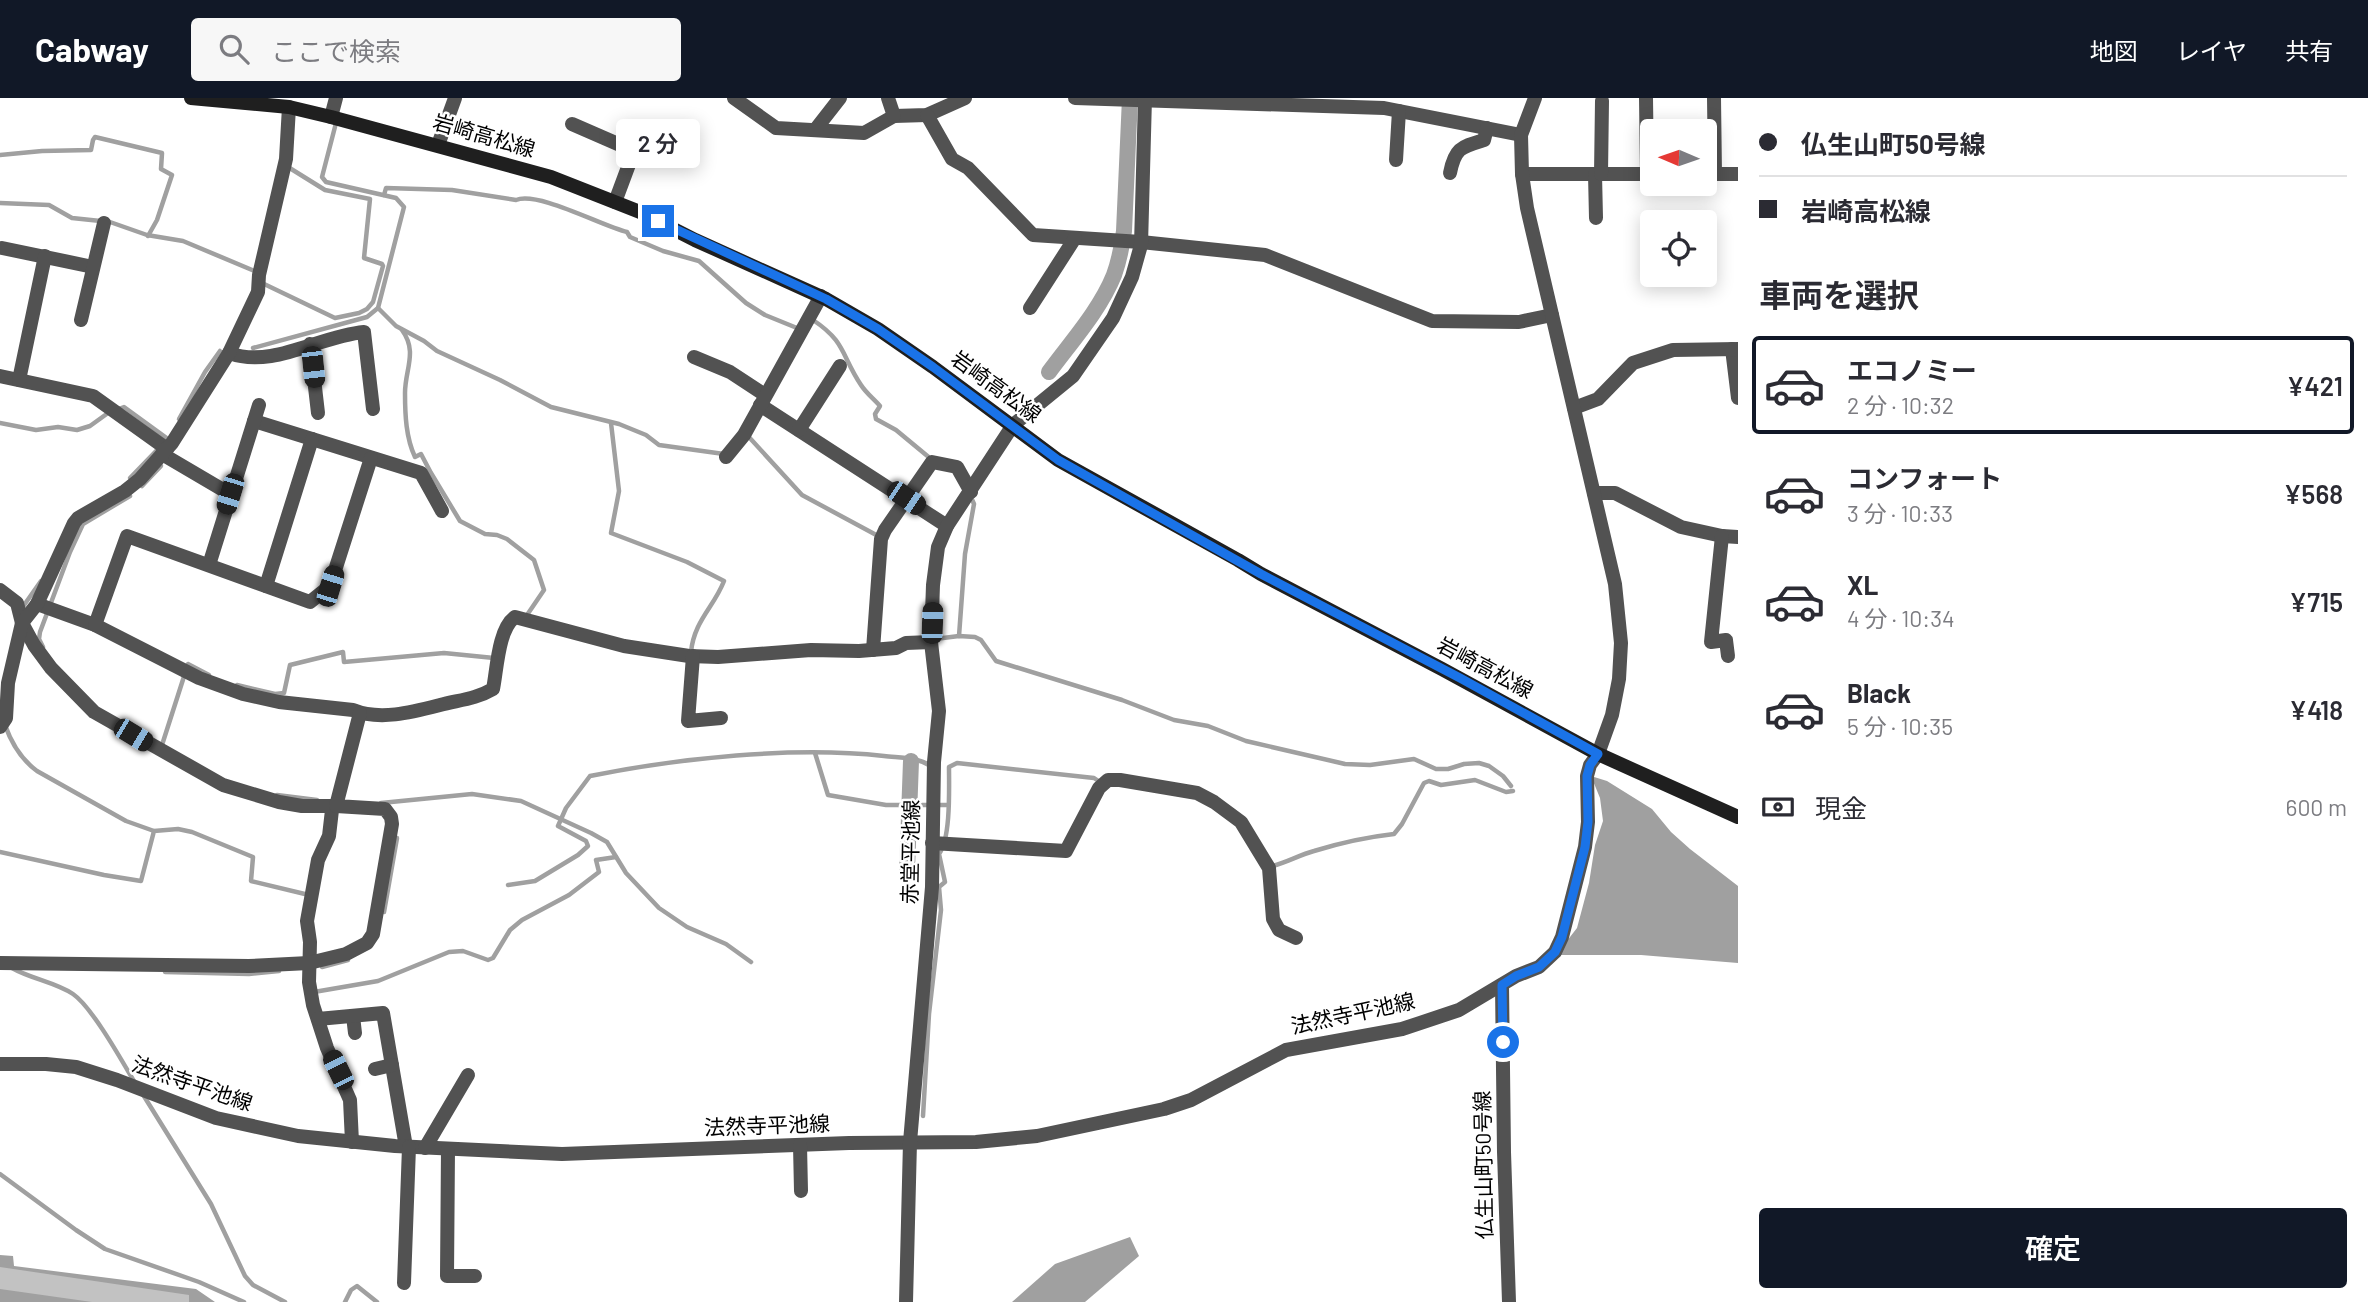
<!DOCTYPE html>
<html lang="ja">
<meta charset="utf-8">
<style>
body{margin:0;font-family:Barlow,"Noto Sans JP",sans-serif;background:#f7f7f7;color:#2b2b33;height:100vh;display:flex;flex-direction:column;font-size:26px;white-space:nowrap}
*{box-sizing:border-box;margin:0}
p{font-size:23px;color:#7c7c81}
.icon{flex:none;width:38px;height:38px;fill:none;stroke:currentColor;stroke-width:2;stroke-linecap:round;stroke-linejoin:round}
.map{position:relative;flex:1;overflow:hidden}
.side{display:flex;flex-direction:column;background:#fff;width:630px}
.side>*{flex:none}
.top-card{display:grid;align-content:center;height:154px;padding:0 21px;background:#fff}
.needle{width:46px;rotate:272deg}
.fabs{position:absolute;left:1640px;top:21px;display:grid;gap:14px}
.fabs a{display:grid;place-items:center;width:77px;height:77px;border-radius:7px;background:#fff;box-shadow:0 4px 18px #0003;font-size:35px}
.end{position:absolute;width:32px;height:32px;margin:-16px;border:9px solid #1a73e8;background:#fff;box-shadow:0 0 0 4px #fff}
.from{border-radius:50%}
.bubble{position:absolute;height:49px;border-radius:7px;background:#fff;box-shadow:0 4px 18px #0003;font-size:23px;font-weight:600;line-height:49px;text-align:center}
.car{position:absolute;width:21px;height:42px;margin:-21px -10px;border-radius:9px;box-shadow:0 0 5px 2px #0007;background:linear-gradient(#222 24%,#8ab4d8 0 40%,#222 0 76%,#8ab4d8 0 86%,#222 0)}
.top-card b{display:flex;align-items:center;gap:24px;height:66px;font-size:26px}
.top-card b+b{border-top:2px solid #e1e1e2}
.top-card i{width:18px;height:18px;background:#2b2b33}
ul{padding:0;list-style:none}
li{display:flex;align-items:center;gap:21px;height:98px;margin:0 14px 10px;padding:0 7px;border:4px solid transparent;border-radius:7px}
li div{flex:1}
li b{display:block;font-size:26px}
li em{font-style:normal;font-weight:600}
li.selected{border-color:#111827}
li>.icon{width:63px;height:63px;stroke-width:1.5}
h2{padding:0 21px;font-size:32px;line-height:84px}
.pay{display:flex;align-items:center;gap:18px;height:77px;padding:0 21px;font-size:26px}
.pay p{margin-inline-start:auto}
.cta{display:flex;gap:14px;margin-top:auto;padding:14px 21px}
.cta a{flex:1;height:80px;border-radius:7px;background:#111827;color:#fff;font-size:28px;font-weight:600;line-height:80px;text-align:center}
header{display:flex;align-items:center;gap:42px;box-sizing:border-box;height:98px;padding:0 35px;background:#111827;color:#fff}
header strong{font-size:33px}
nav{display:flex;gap:38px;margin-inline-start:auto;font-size:24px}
.search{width:490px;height:63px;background:#f7f7f7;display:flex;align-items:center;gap:18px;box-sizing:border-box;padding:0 24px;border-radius:7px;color:#7c7c81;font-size:26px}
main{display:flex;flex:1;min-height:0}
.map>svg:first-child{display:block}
.water{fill:#a0a0a0}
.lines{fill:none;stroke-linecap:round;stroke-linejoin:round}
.stream{stroke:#a0a0a0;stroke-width:4.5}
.canal{stroke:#a0a0a0;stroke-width:16}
.building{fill:#c2c2c2}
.minor{stroke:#525252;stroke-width:14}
.secondary{stroke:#1f1f1f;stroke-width:14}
.route{stroke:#1a73e8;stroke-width:9}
.labels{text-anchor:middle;stroke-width:5;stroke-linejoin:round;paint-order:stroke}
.street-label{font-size:21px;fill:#000;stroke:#fff}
</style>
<header>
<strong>Cabway</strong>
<div class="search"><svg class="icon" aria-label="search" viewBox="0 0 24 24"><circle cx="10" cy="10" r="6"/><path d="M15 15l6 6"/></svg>ここで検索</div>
<nav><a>地図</a><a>レイヤ</a><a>共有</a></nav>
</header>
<main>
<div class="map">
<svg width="1738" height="1204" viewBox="0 0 1738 1204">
<rect width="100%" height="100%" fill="#fff"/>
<!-- water -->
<g class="water">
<polygon points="1591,678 1607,683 1652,711 1671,734 1690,751 1738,788 1738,865 1641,857 1556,857 1577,830 1589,785 1595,747 1603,723 1600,700"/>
<polygon points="1130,1139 1139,1158 1085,1204 1012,1204 1055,1166"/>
<polygon points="0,1157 13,1158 14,1168 196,1191 215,1204 0,1204"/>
</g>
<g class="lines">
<!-- stream -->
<g class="stream">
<polyline points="0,57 42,53 91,52 93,42 95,39 162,55 161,71 172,77 157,122 148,138"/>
<path d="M384 97 386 90 452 92 516 102C538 93 602 128 627 134L630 139 663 153 699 163 746 205 765 217 797 230 799 229"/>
<polyline points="0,105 49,107 72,120 110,124 147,137 183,143 257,174"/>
<polyline points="262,185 335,220 359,215 367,211 373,204 383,168 382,166 364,160 370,101 325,92 288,69"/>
<polyline points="378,210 396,228 424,243 437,253 500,282 551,309 619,326 646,337 659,347 724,356"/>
<path d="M810 223 813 222C846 244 841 257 861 287 866 295 874 301 880 308L875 316 876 321 896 332 931 361"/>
<path d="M402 232C418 254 405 271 405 295 405 317 406 340 415 359L421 356 431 375 460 423 485 436 497 437 507 441 534 462 544 492 527 517"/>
<polyline points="253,250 367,219 378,210 404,109 396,100 326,84 322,79 336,25"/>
<polyline points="179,321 205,274 220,253"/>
<polyline points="0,325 36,332 58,329 77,332 90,328 108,315 124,309 168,341"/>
<path d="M611 325 619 393 611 435 687 464 724 483C714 509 694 523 691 554"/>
<polyline points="748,338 802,397 880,439"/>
<polyline points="130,380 158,351"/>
<polyline points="142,388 161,368"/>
<polyline points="22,510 41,483"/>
<polyline points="959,538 965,456 974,406 970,397"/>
<polyline points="935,541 959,538 975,539 981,542 996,563 1122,602 1174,622 1208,628 1246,643 1345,666 1370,667 1414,661 1436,671 1448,671 1464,666 1479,665 1489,668 1503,678 1511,688"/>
<polyline points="43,549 39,541 40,534 70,454 83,426 130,398"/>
<polyline points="237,587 275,596 284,595 290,567 343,554 344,564 444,555 494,560 495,558"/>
<path d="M5 627C11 644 22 662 37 673L126 723 154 733"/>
<polyline points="162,647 188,566 209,577"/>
<polyline points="815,655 828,697 886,707 948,707"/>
<polyline points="277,697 317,702"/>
<polyline points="381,705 472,696 521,703 591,735 607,744 626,775 659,810 687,829 726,846 751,864"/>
<polyline points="0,754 104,777 141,783 154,733 178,731 192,734 253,759 251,783 309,797"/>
<path d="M1272 768C1286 765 1299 757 1314 753 1340 745 1367 739 1394 736L1402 726 1424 685 1429 683 1441 687 1475 682 1506 694 1513 693"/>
<path d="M508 787 535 783 578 757 588 748 586 743 558 728 566 710 590 678C679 660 793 648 884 658 900 660 917 659 931 668"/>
<polyline points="384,814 397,740"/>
<polyline points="322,869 348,862"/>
<path d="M12 870C31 881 55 884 73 896 92 909 122 963 135 985"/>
<polyline points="165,874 249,876 279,873"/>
<polyline points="314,894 378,883 449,854 463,853 488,862 493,860 510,832 522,822 569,797 599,774 596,762 616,759"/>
<polyline points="142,995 211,1106 245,1178 253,1187 285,1204"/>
<path d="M923 1018 929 916 941 812 939 789 945 784 939 756C951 740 949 690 949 669L957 665 1094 680 1100 684"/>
<polyline points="0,1076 76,1132 105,1151 199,1184 244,1204"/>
<polyline points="345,1204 351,1192 357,1188 377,1204"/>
</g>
<!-- canal -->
<g class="canal">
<path d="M1049 274C1071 244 1100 212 1114 177 1119 163 1122 148 1124 133L1130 0"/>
<polyline points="907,773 911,663"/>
</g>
</g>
<!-- building -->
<polygon class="building" points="0,1169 189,1197 189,1204 92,1204 0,1191"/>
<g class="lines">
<!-- minor -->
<g class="minor">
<polyline points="734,0 776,30 864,35 894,18 927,17 965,0"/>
<polyline points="888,0 894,18"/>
<polyline points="1075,0 1384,10 1521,37"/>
<polyline points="1646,0 1647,76"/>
<polyline points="1714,0 1715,76"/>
<polyline points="927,17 952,61 968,70 1033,137 1141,144 1265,157 1432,223 1519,224 1552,217"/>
<polyline points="331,19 336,0"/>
<polyline points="572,26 634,53 615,104"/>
<polyline points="815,32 840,0"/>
<polyline points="438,47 455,0"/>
<polyline points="1396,62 1399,13"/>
<path d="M1450 75C1455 50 1461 49 1484 42L1487 30"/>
<polyline points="1522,76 1652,76"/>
<polyline points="1595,76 1596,120"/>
<polyline points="1601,76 1602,3"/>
<polyline points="1704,76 1738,76"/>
<polyline points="2,150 93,169"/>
<polyline points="1030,210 1075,140"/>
<polyline points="81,222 104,125"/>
<polyline points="310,246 318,315"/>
<polyline points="1732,251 1738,300"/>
<path d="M229 255C273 271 319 238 364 234L373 311"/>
<polyline points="694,259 730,274 765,297"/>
<polyline points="0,278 93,298 167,351"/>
<polyline points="19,282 45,158"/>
<polyline points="760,307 947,428"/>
<polyline points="1574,310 1598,301 1633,265 1673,252 1738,251"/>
<polyline points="254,323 421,375 442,413"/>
<polyline points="799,332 840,268"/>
<polyline points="162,356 230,396"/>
<polyline points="726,359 744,337 821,198"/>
<polyline points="1594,395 1615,395 1681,429 1722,438 1738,439"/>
<polyline points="1722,438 1711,544 1726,542 1728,558"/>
<polyline points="209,467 259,307"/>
<polyline points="266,488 312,341"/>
<polyline points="0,492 17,505 22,525 34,547 51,570 94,614 223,687 279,704 302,708 336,708 332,712 329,738 318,762 307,823 310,844 309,884 313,907 327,950 350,1002 352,1044"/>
<path d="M37 506 95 527 199 580 243 596 279 604 353 612C380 623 413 614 440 607 459 602 476 601 493 591 497 572 498 531 515 519L624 548 689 558 718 559 811 552 859 553 896 550 906 545 931 544"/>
<polyline points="95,527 127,438 310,504 330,488 371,360"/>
<polyline points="873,552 881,441 885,432 932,364 957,369 971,394"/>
<polyline points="693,558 688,623 721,620"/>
<polyline points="0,629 6,620 8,585 22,525 37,506 74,425 78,420 125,393 140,381 172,345 229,255 258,194 259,177 286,61 289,9"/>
<polyline points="932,745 1066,753 1099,690 1108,682 1120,682 1197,695 1214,704 1241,724 1269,770 1273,821 1279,832 1296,840"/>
<polyline points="0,865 249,868 309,865 346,856 367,845 373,836 392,726 391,719 385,711 336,708 360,615"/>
<polyline points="1502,887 1504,1054 1509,1204"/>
<polyline points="353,918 355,935"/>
<polyline points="318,921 383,915 406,1049"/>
<polyline points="0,966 46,966 76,969 117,982 216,1020 298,1038 395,1048 562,1056 849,1045 976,1044 1037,1038 1164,1011 1191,1002 1286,952 1402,931 1459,912 1516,878 1539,869 1555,854 1562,839 1585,749 1588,724 1587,678 1590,667 1598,656 1612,617 1619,581 1621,545 1615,486 1527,110 1522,76 1521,37 1535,0"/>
<polyline points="375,971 392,967"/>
<polyline points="800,1047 801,1093"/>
<polyline points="425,1050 468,977"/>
<polyline points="448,1051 447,1178 475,1178"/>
<polyline points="404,1185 409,1049"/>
<polyline points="906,1204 910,1044 932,789 934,664 939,613 931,544 933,487 938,449 947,428 1013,327 1073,278 1113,220 1132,179 1141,147 1145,0"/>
</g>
<!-- secondary -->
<polyline class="secondary" points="191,0 289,9 331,19 551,79 640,114 695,142 826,201 878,231 933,269 1058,362 1238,462 1261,476 1442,571 1598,656 1738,719"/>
</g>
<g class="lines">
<!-- route -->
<polyline class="route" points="658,123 826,201 878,231 933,269 1058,362 1261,476 1460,580 1598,656 1590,667 1587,678 1588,724 1585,749 1562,839 1555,854 1539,869 1516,878 1502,887 1503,944"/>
</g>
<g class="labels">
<!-- street labels -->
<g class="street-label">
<text transform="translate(484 38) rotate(16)" y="7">岩崎高松線</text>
<text transform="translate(996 289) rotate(36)" y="7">岩崎高松線</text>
<text transform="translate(1485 570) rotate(28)" y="7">岩崎高松線</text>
<text transform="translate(911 754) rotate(-89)" y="7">赤堂平池線</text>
<text transform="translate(1353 916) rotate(-12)" y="7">法然寺平池線</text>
<text transform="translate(192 986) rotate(19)" y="7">法然寺平池線</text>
<text transform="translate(767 1028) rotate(-2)" y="7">法然寺平池線</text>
<text transform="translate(1484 1067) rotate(-91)" y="7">仏生山町50号線</text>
</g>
</g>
</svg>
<div class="fabs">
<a><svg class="needle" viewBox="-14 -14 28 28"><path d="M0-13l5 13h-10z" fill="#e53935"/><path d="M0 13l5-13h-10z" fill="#7c7c81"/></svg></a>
<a><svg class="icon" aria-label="locate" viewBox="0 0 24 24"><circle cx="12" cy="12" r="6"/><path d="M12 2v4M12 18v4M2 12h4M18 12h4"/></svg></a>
</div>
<i class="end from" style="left:1503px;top:944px"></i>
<i class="end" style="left:658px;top:123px"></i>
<div class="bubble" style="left:616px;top:21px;width:84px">2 分</div>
<i class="car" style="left:313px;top:269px;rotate:174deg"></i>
<i class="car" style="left:230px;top:396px;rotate:197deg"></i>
<i class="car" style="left:906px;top:400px;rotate:124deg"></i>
<i class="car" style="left:330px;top:488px;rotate:17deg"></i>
<i class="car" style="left:932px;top:525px;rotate:2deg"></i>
<i class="car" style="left:133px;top:637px;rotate:121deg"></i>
<i class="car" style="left:338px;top:972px;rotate:334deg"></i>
</div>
<section class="side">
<div class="top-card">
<b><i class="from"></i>仏生山町50号線</b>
<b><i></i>岩崎高松線</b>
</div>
<h2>車両を選択</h2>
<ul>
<li class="selected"><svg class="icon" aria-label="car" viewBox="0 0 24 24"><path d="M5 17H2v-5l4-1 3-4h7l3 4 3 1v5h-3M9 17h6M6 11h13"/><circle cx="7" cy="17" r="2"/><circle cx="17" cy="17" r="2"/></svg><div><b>エコノミー</b><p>2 分 · 10:32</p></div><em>¥421</em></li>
<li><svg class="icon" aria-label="car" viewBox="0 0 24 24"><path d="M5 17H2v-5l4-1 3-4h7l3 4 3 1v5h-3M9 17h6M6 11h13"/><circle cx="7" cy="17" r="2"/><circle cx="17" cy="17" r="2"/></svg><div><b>コンフォート</b><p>3 分 · 10:33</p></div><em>¥568</em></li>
<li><svg class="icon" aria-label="car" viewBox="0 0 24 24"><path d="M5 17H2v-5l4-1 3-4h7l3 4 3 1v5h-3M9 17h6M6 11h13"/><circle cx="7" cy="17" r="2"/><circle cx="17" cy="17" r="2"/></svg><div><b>XL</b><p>4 分 · 10:34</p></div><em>¥715</em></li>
<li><svg class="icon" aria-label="car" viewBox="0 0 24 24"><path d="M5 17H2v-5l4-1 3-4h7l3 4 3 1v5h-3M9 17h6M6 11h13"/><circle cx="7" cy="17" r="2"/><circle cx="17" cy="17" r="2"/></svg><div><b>Black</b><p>5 分 · 10:35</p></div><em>¥418</em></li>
</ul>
<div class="pay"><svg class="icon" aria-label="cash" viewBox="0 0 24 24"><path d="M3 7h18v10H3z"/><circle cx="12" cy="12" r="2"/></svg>現金<p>600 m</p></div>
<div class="cta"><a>確定</a></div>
</section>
</main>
